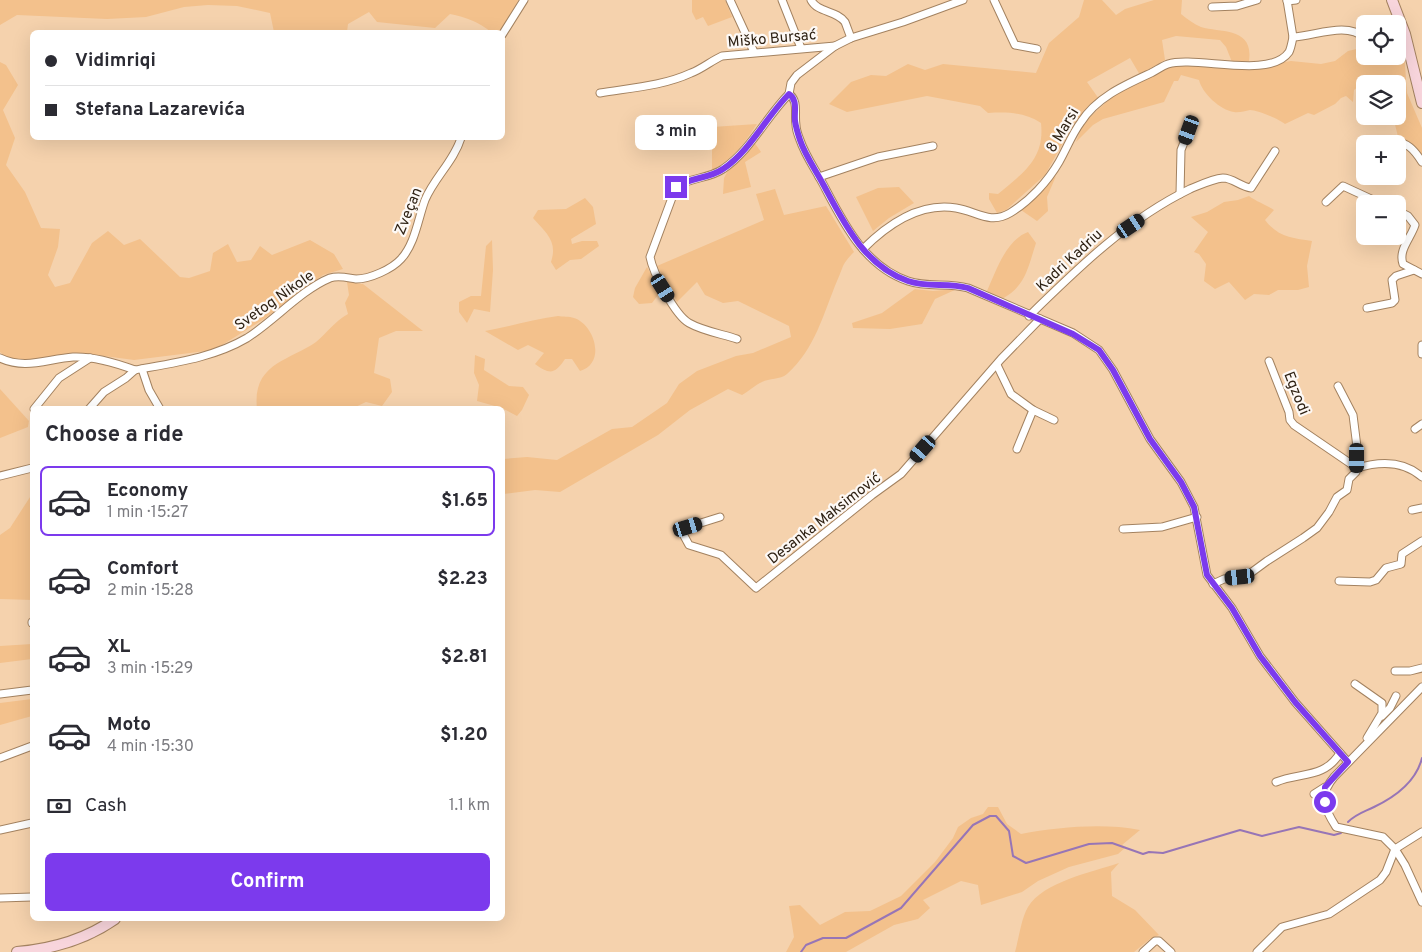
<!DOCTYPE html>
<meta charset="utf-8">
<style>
body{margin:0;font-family:Overpass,sans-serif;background:#f2f2f3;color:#2b2b33;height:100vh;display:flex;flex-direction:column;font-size:19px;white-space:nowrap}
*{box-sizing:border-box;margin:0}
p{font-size:16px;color:#7c7c81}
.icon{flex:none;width:28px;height:28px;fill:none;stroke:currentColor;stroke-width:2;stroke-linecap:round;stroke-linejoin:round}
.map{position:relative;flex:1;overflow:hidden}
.details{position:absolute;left:30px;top:406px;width:475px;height:515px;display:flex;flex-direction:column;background:#fff;border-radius:8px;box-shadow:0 5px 20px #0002}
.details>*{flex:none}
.hud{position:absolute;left:30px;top:30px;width:475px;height:110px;border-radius:8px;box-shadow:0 5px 20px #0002;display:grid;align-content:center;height:110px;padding:0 15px;background:#fff}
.fabs{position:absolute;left:1356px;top:15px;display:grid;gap:10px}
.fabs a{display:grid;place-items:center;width:50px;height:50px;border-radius:8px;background:#fff;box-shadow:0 5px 20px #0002;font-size:25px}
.end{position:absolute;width:22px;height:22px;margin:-11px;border:6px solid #7c3aed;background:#fff;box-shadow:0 0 0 2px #fff}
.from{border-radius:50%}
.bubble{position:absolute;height:35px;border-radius:8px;background:#fff;box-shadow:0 5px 20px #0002;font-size:16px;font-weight:700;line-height:35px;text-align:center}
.car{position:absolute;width:15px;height:30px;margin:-15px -8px;border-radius:6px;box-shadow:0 0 4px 1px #0007;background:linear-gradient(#222 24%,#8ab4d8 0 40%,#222 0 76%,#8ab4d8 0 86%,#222 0)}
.hud b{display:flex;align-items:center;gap:18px;height:48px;font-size:19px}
.hud b+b{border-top:1px solid #e1e1e2}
.hud i{width:12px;height:12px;background:#2b2b33}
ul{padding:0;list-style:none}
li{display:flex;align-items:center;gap:15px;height:70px;margin:0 10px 8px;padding:0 5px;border:2px solid transparent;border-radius:8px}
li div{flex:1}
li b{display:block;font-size:19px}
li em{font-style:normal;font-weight:700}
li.current{border-color:#7c3aed}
li>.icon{width:45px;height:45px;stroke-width:1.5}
h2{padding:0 15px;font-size:22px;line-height:60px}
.pay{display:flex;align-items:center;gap:12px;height:55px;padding:0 15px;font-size:19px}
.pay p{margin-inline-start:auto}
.action{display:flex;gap:10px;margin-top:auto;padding:10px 15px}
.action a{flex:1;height:58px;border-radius:8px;background:#7c3aed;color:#fff;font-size:20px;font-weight:700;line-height:58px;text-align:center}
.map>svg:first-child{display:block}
.green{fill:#f3c18c}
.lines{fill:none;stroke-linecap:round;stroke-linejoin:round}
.stream{stroke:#9775b6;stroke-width:2}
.street-casing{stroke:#a38260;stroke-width:9}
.secondary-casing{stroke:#a38260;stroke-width:12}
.street{stroke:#fff;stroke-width:7}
.secondary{stroke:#f8d5dc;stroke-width:10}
.route{stroke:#7c3aed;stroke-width:6}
.labels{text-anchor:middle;stroke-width:4.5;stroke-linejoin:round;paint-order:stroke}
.street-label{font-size:15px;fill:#2f2214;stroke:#fdf9f6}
</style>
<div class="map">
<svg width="1422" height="952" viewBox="0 0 1422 952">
<rect width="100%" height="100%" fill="#f5d2ad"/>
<!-- green -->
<g class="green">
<path d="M0 0H518L512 17 499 32H491C479 22 466 17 450 14L435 28 377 22 369 12 348 24 347 32H274L270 13 237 6 208 5 184 7 146 17 107 19 17 15 0 25Z"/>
<polygon points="692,0 725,0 732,17 708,26 703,17 696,20 692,12"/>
<path d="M1084 0H1102L1116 15 1125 9 1154 0H1182L1181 14C1187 19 1194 24 1201 27 1221 33 1254 27 1249 61L1232 62 1226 47 1220 40 1176 36 1162 40 1165 60 1140 75 1130 58 1087 82 1099 99 1074 123 1045 175 1006 210 997 213 989 199V193L998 194C1023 173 1045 159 1041 123 1024 112 1008 112 988 113L980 106 927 96 847 112 829 104 851 82 871 75 886 76 908 64 925 70 943 64 1036 73 1049 43 1079 17Z"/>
<path d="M1400 40 1404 51 1407 93 1422 128V160L1399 141 1393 116H1398V84H1365V89L1359 86 1354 90 1353 102 1346 96 1341 98 1335 104 1314 115 1308 113 1285 124C1279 119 1257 110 1250 110 1245 111 1239 113 1234 112 1220 110 1202 93 1199 80L1181 75 1178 81H1174L1164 102 1103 119 1093 125 1076 142 1080 131 1089 118 1114 95 1176 64 1224 68H1247L1291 61 1321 64 1335 61 1348 51 1365 47V56H1398V41Z"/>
<polygon points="0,62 6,65 18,85 3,110 15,138 6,165 25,192 41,228 60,229 58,247 48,275 55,287 70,283 92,243 108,231 124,245 140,239 180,277 189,278 210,271 213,253 228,244 237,262 251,260 260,246 272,255 310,240 334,254 343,269 323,275 264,319 214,350 134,360 82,353 25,360 8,359 0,352"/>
<path d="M757 124C743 145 734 158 712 170V127Z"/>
<polygon points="754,142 761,152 745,162 751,187 723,194 724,178 727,172"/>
<polygon points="1056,176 1047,197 1048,211 1037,221 1021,210"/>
<polygon points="899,187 914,203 889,218 873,231 856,197 878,188"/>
<path d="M775 189 784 215 826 206 854 252C841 265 844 266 837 281 823 315 815 349 787 374 780 380 769 378 762 382 755 385 749 391 742 395L728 389 690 410 658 435 560 492 535 490 503 494V459L527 457 557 460 612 429 632 427 667 403 679 384 697 371 736 356 753 353 791 337 789 326 738 301 723 303 705 295 697 282 677 302 657 266 764 220 756 194Z"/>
<path d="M1249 196C1257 202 1265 204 1274 210L1265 220C1278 237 1292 238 1312 241L1307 266 1309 287 1298 290H1278L1269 295 1254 294 1245 300 1229 282 1215 289 1204 281 1206 264 1199 254 1194 252 1208 232 1191 217 1207 212 1224 202 1238 200Z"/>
<path d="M585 198 593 207 596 224 571 239 572 244 582 241H597L599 246 581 259 570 260 556 270 551 262C558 241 546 233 533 218L538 210 566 209Z"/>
<path d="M1028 232 1036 243C1028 267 1026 286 1002 299L987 291C996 271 1006 240 1028 232Z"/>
<polygon points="492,240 493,270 490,312 474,309 467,323 459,312 459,302 471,296 481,296 486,246"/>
<polygon points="647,267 661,291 652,303 639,304 633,297 635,288"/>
<path d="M347 282 363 284 423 331H396L379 338 374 373 390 379 392 392 382 406 366 402 351 409H257C252 363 289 361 316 342 328 332 334 322 348 314L345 303 349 295Z"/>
<polygon points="915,289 933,291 957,289 935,299 922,324 890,329 853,328 852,323 882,313"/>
<path d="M558 316C563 317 569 316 574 318 594 324 607 363 580 371L572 359H565C555 374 550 375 535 364L544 353 528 345 518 350 485 331C509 327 533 319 558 316Z"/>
<polygon points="475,355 485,359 484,370 509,386 523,387 529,395 522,410 517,416 502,408 477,401 479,385 474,373"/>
<polygon points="0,389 29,421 28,427 0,438"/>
<polygon points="32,494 32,600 0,599 0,535 10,528"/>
<polygon points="32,644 32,659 0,663 0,646"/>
<polygon points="32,699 32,716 0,725 0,703"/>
<path d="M988 807H998L1007 824 1021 834C1059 827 1103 823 1140 830L1122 845 1126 847 1118 854 1069 867 1038 881 1022 892 981 905 978 885 961 881 923 900 930 908 918 919 894 925 846 952H786L794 937 789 906 800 905 820 925 845 912 870 911 901 896 935 862 953 838 958 827 971 818 983 814Z"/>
<path d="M1119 863 1111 872 1112 896 1135 910 1159 935 1150 939 1134 952H1015C1019 938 1021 919 1028 907 1043 882 1092 872 1119 863Z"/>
</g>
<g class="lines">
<!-- stream -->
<g class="stream">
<path d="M1348 822C1356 814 1364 812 1374 807 1395 797 1416 782 1422 758"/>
<polyline points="801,952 806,945 823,938 846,938 901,908 973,825 990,816 996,816 1009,831 1013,856 1026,863 1089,844 1112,843 1143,854 1149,852 1163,853 1240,830 1262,836 1299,827 1334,835 1341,833"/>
</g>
<!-- street casing -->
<g class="street-casing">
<g id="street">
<polyline points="730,0 754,52"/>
<polyline points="782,0 801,48"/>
<path d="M811 0C818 13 836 10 845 22 847 27 849 33 851 38"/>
<polyline points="994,0 1015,45 1037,49"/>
<path d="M1287 0 1293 37C1316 36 1346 21 1365 38"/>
<polyline points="1287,1 1296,0"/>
<polyline points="1212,7 1237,6 1257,0"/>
<polyline points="502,35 524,0"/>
<path d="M600 93C630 88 663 86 691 73 702 69 711 61 722 56L835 46"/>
<path d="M789 94C799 101 794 114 796 125 796 130 798 135 800 140 805 155 815 169 823 184 843 222 864 266 908 281 928 288 948 282 968 288L1073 333 1099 350 1113 370 1150 439 1181 482 1194 507 1207 575 1232 608 1260 656 1295 702 1348 762"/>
<polyline points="789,94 791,83 797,75 835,46 851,38 903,22 963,0"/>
<path d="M1392 144C1406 139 1415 151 1422 162"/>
<polyline points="819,177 878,157 933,146"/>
<polyline points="1180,194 1181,150 1189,130"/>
<polyline points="1326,202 1343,186 1382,204"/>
<path d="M1398 211 1408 216 1415 225C1411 238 1398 250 1403 264L1422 274"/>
<path d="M863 249C887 225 920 202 956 208 976 211 990 225 1010 213 1030 201 1048 181 1059 162 1067 148 1072 134 1081 122 1097 97 1125 85 1151 73 1157 70 1162 66 1168 64 1195 55 1270 80 1289 52 1291 48 1292 42 1293 37"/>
<polyline points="1367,308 1392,303 1395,300 1392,280 1396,276 1414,270"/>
<path d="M1029 316C1078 268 1128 219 1190 189 1200 185 1212 179 1223 178 1233 178 1241 187 1251 188L1275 151"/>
<path d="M737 339C722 334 703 331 689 323 675 315 653 273 650 257L676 187C690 177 709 179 723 169 751 150 766 117 789 94"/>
<polyline points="1422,345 1422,354"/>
<path d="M0 358C25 370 47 359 73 357 94 356 116 363 135 370"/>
<polyline points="1269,361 1289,412 1290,420 1294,425 1357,468 1357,447 1353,415 1338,386"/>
<polyline points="997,365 1011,394 1033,410 1054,420"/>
<polyline points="142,369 149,390 160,409"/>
<polyline points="34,409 59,378 90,358"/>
<path d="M89 409 104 392 126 378 135 370C173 363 213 358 247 338 274 321 301 290 330 278 339 275 348 278 356 279 370 279 392 269 401 259 415 244 418 219 425 200 434 178 454 161 461 138"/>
<polyline points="1415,429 1422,424"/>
<polyline points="1017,449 1033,410"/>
<polyline points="0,476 32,468"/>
<polyline points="1412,510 1422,508"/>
<polyline points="720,517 688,527 683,534 689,545 721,555 756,588 872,495 901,474 1001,359 1040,319"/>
<polyline points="1123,529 1162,527 1197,517"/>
<polyline points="1339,581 1370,582 1376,580 1386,568 1401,564 1402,554 1422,541"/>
<path d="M1213 584 1224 579 1240 577 1252 572 1267 561 1303 538 1317 528 1329 512 1337 497 1347 490 1349 479 1356 472 1357 468C1380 461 1403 460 1422 477"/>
<polyline points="32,623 32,622"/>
<polyline points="1395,671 1410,671 1422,668"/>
<polyline points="1355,684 1382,703 1382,713 1367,738"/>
<path d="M1422 687 1334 777C1318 796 1324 808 1336 827L1383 837 1395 849 1405 865 1422 902"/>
<polyline points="0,694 32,690"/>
<polyline points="1382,716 1390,708 1396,696"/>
<polyline points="0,758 32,746"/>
<path d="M1276 782C1300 772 1324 779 1340 753"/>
<polyline points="1314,794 1325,787"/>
<polyline points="0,830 32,823"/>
<polyline points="0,898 32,897"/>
<polyline points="1143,952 1155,941 1159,941 1171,952"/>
<polyline points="1257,952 1282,927 1329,914 1380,880 1386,872 1395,849 1422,832"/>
</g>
</g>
<!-- secondary casing -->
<g class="secondary-casing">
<g id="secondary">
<polyline points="1392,0 1405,34 1422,103"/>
<path d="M17 952C53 949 85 940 115 919"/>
</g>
</g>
<!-- street -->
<use href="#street" class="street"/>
<!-- secondary -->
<use href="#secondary" class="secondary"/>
</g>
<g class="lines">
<!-- route -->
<path class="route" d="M676 187C690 177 709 179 723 169 750 151 766 117 789 94 798 100 794 111 795 121 796 128 798 134 800 140 805 155 815 169 823 184 843 221 864 266 908 281 928 288 948 282 968 288L1073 334 1099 350 1113 370 1150 439 1181 482 1194 507 1207 575 1232 608 1260 656 1295 702 1348 762 1325 787V802"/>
</g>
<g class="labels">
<!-- street labels -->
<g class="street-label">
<text transform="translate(772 38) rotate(-5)" y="5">Miško Bursać</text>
<text transform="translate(1062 130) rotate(-59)" y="5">8 Marsi</text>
<text transform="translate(408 211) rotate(-68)" y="5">Zveçan</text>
<text transform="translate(1069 260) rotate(-43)" y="5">Kadri Kadriu</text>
<text transform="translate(274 300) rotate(-35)" y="5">Svetog Nikole</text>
<text transform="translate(1297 393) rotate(68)" y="5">Egzodi</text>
<text transform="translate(824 518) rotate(-38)" y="5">Desanka Maksimović</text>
</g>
</g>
</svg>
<div class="fabs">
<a><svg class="icon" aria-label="locate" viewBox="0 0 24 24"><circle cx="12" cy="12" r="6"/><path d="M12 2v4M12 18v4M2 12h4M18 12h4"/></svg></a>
<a><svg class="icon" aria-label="layers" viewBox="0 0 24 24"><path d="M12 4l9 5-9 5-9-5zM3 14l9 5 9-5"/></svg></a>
<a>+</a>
<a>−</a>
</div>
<i class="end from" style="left:1325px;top:802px"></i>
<i class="end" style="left:676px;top:187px"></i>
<div class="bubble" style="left:635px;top:115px;width:82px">3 min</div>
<i class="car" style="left:1189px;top:130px;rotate:200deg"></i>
<i class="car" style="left:1131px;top:226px;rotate:56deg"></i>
<i class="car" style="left:663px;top:288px;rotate:148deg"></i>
<i class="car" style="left:923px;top:449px;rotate:221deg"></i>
<i class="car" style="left:1357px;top:458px;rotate:180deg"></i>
<i class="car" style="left:688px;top:527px;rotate:73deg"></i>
<i class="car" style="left:1240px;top:577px;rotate:264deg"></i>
<div class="hud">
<b><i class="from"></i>Vidimriqi</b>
<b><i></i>Stefana Lazarevića</b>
</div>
<section class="details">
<h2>Choose a ride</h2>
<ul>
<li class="current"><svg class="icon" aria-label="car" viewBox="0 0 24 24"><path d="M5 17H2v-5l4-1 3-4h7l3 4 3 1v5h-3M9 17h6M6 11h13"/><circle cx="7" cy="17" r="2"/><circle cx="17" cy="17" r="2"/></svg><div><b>Economy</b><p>1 min · 15:27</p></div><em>$1.65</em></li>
<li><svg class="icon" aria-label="car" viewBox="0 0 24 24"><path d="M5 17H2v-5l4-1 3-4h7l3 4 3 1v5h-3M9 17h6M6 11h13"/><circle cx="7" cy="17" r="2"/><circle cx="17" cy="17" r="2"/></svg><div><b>Comfort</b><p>2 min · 15:28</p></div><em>$2.23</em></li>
<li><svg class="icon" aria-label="car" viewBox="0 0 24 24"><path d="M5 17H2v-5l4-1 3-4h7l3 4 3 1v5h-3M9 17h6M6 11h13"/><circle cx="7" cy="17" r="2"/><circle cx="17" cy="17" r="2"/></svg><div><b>XL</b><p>3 min · 15:29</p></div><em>$2.81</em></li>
<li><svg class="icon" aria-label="car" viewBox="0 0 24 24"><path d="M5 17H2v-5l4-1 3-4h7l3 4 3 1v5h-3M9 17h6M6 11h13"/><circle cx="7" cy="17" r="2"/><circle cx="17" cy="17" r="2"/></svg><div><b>Moto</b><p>4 min · 15:30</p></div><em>$1.20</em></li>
</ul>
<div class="pay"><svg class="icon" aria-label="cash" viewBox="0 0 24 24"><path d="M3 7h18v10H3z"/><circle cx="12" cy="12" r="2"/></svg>Cash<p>1.1 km</p></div>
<div class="action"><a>Confirm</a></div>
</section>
</div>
